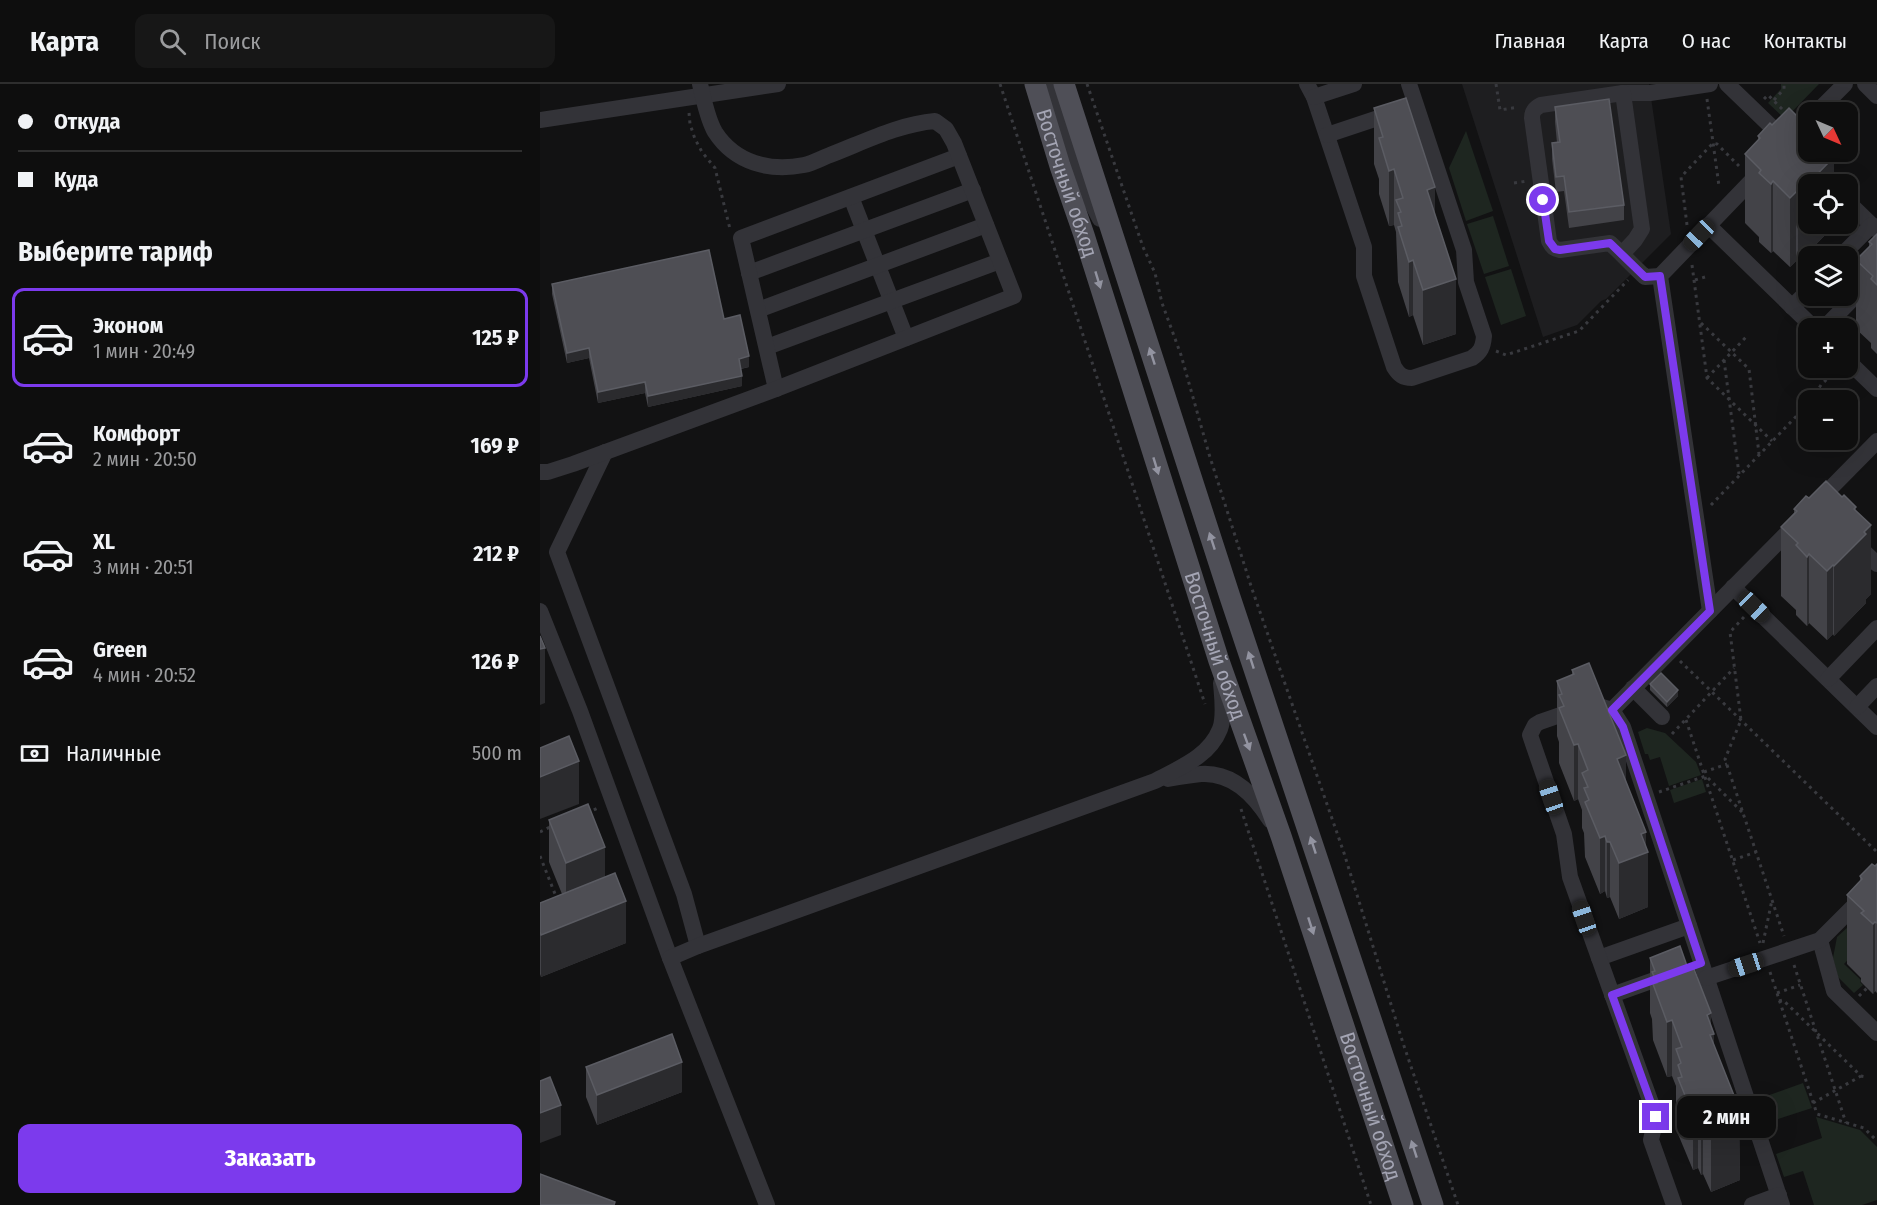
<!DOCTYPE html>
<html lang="ru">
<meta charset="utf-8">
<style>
body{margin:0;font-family:"Fira Sans Condensed",sans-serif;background:#171717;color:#f1f3f6;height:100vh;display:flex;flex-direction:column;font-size:22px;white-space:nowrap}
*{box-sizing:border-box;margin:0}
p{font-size:20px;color:#9b9c9e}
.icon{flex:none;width:33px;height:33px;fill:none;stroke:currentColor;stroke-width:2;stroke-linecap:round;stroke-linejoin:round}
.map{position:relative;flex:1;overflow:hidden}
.drawer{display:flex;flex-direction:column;background:#0e0e0e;width:540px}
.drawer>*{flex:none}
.banner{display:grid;align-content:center;height:132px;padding:0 18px;background:#0e0e0e}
.needle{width:39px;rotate:134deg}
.tools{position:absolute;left:1258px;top:18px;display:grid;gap:12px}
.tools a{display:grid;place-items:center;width:60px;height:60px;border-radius:12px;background:#0e0e0e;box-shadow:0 6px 24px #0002,0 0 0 2px #2e2e2e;font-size:30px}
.end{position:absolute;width:27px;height:27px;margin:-14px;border:8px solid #7c3aed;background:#fff;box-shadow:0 0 0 3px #fff}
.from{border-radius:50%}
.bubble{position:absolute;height:42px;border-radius:12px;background:#0e0e0e;box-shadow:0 6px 24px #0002,0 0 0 2px #2e2e2e;font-size:20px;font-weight:700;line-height:42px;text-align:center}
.car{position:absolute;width:18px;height:36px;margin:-18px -9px;border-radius:8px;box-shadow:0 0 4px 2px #0007;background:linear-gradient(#222 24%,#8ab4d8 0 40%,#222 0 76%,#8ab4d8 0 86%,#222 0)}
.banner b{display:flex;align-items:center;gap:21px;height:57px;font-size:22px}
.banner b+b{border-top:2px solid #2e2e2e}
.banner i{width:15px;height:15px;background:#f1f3f6}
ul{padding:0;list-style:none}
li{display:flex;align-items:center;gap:18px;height:99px;margin:0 12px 9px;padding:0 6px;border:3px solid transparent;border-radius:12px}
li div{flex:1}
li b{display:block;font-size:22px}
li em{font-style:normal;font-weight:700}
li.on{border-color:#7c3aed}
li>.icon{width:54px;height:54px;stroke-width:1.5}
h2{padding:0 18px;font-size:27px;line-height:72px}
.pay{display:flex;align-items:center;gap:15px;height:66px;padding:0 18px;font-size:22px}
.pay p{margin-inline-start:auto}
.primary-button{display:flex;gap:12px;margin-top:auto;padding:12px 18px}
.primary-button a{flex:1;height:69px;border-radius:12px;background:#7c3aed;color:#fff;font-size:24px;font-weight:700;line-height:69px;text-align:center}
header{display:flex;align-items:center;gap:36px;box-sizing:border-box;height:84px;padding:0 30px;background:#0e0e0e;border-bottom:2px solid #2e2e2e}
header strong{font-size:28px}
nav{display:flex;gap:33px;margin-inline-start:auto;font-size:21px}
.search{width:420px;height:54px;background:#171717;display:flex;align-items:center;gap:15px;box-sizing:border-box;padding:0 21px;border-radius:12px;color:#9b9c9e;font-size:22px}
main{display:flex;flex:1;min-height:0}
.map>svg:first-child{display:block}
.built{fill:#1e1e20}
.green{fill:#1e2620}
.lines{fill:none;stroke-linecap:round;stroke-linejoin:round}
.path{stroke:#393a3f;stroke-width:3;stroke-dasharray:3 4.5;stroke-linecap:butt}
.minor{stroke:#333338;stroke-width:16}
.major{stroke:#4f4f57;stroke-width:21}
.wall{fill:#434348}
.shaded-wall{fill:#2b2b2e}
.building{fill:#4e4e54;stroke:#5b5c63;stroke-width:1.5}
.oneway{fill:#9394a1}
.route{stroke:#7c3aed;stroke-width:8}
.labels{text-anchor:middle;stroke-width:5;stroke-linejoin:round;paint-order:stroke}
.street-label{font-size:21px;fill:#a4a5b4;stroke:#0d0d0e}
</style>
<header>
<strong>Карта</strong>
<div class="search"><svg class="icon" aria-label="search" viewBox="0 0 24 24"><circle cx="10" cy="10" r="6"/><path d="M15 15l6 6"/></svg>Поиск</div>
<nav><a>Главная</a><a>Карта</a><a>О нас</a><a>Контакты</a></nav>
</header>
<main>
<section class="drawer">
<div class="banner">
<b><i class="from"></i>Откуда</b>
<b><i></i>Куда</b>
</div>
<h2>Выберите тариф</h2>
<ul>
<li class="on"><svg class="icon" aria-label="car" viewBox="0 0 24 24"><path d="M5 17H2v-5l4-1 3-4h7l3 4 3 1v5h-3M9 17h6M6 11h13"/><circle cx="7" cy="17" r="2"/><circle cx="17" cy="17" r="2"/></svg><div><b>Эконом</b><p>1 мин · 20:49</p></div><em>125 ₽</em></li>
<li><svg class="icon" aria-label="car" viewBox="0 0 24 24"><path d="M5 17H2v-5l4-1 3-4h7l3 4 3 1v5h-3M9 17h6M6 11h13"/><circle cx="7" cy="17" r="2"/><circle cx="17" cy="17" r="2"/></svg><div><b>Комфорт</b><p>2 мин · 20:50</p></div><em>169 ₽</em></li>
<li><svg class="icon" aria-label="car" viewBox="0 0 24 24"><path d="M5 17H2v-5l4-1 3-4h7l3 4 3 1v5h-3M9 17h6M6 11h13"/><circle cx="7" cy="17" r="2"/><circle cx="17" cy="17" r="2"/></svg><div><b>XL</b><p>3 мин · 20:51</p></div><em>212 ₽</em></li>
<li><svg class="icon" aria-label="car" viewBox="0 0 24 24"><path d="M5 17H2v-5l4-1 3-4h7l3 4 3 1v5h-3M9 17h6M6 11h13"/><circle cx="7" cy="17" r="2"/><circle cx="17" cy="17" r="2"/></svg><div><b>Green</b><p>4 мин · 20:52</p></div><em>126 ₽</em></li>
</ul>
<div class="pay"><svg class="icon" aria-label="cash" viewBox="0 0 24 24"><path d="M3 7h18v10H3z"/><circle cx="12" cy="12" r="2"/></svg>Наличные<p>500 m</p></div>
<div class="primary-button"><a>Заказать</a></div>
</section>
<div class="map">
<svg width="1337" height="1121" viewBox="0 0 1337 1121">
<rect width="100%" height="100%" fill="#121213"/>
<!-- built -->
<polygon class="built" points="922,0 1109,0 1131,150 1066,215 1061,217 1037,241 1003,253"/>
<!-- green -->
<g class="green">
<polygon points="1241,0 1279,0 1245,35 1228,19 1241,5"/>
<polygon points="926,47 953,127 926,137 909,84"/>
<polygon points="953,132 969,182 944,190 927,140"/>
<polygon points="971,185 986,232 961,241 945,193"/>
<polygon points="1107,644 1125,649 1156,678 1161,691 1129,702 1120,673 1110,676 1108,670 1105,670 1098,648"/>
<polygon points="1162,695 1166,708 1134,719 1130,706"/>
<polygon points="1308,843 1320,863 1304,880 1322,897 1320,898 1323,901 1314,909 1298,893 1293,874 1297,853"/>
<polygon points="1263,999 1272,1024 1226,1039 1218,1015"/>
<polygon points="1276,1033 1320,1046 1337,1063 1337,1116 1322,1121 1274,1121 1263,1087 1244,1093 1236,1070 1282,1054"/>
</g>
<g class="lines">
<!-- path -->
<g class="path">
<polyline points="460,0 665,620"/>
<polyline points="547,0 603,163 615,189 622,219 641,271 669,370 712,505 804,769 863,959 918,1121"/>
<polyline points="956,0 960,26 978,23"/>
<polyline points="1167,15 1179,102"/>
<polyline points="1224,15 1228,11 1247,30"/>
<polyline points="1234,16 1244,5 1244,0"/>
<polyline points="149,29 150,40 155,55 162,68 175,84 190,145"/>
<polyline points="974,99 987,97"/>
<polyline points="1147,141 1141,93 1173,59 1177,60 1199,82"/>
<polyline points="1152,181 1167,294 1232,357"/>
<polyline points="1155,196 1165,193"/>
<polyline points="1161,239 1209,285 1219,370"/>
<polyline points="956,267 966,271 1039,247 1088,196"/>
<polyline points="1184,276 1199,390"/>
<polyline points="1167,294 1207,252"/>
<polyline points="1271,316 1281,301 1297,285"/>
<polyline points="1171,421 1269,319"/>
<polyline points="1204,533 1190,548 1201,636 1185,675 1244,852"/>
<polyline points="1140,577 1337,768"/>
<polyline points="1146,636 1220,859"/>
<polyline points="1132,650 1194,584"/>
<polyline points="1164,688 1187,680"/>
<polyline points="1119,708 1166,692 1202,728"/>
<polyline points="701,725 831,1121"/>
<polyline points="47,729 60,723"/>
<polyline points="0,748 10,743"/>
<polyline points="0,772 17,815"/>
<polyline points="1193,776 1216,768"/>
<polyline points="1223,859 1232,816"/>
<polyline points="1254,881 1306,1039"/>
<polyline points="1230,888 1277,1030 1324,1044 1337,1057"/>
<polyline points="1237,909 1260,901"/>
<polyline points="1319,912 1327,904"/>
<polyline points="1239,917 1243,916 1321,992 1327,993"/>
<polyline points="1273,1019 1321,992"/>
</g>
<!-- minor -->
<g class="minor">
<polyline points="511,0 543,102 560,135"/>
<path d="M767 0 774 13 824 163V192L854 283C859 291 863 294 872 294L932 274C941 268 943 263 944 252L926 198 924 166 869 0"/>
<polyline points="1187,0 1245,56"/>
<polyline points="1325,0 1337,12"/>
<polyline points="1083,9 1110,9 1170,0"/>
<polyline points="774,13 814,0"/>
<polyline points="1277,28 1305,0"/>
<polyline points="0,36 238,0"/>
<polyline points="787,51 856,28"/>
<polyline points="311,113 366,254"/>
<polyline points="1308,118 1337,146"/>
<polyline points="1168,141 1274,244"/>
<path d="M1082 170 1095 156 1102 145 1083 9 1001 21C995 24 992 27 992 34L1009 157C1012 163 1014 165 1020 166L1070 159C1082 170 1093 182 1105 193L1120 192"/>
<polyline points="1301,172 1332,141"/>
<polyline points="209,189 433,106"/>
<polyline points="1252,223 1269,206"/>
<polyline points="218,226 446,141"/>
<polyline points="1284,244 1337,190"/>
<polyline points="227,263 460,177"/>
<polyline points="1308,277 1337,305"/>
<polyline points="236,305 201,154 419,72"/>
<polyline points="65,368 17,468 144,810 158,862"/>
<path d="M0 388H8L33 380 236 305 474 212 414 59 406 45 395 37C359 40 324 58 290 71 282 74 273 79 264 81 230 88 195 79 175 48 167 34 164 16 160 0"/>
<polyline points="1277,418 1337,357"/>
<polyline points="1316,460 1337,480"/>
<polyline points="1193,503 1337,643"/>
<polyline points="0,527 40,627 130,874"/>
<polyline points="1170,527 1120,192 1219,89"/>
<polyline points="1288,595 1337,544"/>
<polyline points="1093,604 1122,633"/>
<polyline points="1317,623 1337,602"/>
<polyline points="1072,626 1083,643 1242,1121"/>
<path d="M628 695C639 693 650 691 661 690 692 688 715 712 730 736"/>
<polyline points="1280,856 1294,907 1337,949"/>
<polyline points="1059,874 1149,842"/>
<polyline points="1166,894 1280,856 1337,799"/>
<polyline points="1072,911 1131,890"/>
<path d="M227 1121 130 874 158 862 615 697C639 684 669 673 680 645 685 632 682 613 681 599"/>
<polyline points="1134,1121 1111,1056 1116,1033 1030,793 1024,750 990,651 995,641 1000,638 1052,620 1072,626 1257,439"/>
<polyline points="1212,1121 1239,1111"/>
</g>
<!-- major -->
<g class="major">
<path id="s1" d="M495 0 520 82 544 151 679 577 741 752 863 1121"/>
<polyline points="524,0 690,513 893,1121"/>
</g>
</g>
<!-- wall -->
<g class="wall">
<polygon points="1015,23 1084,121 1084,136 1029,144 1024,107 1016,108 1012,75 1012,59 1017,59 1015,38"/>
<polygon points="834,24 895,132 916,250 883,261 873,231 869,233 858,198 856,148 854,141 849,142 839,110 839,95 834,80"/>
<polygon points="1218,52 1294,100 1290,146 1258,179 1256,177 1250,183 1233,167 1231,169 1219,158 1219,153 1205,139 1205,70 1218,57"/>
<polygon points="1337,150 1337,270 1331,264 1331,259 1316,245 1316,176 1329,163 1329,158"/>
<polygon points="12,200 184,235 209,283 201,285 202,302 108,323 105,309 58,319 49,274 27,279 12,210"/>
<polygon points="1269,414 1331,510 1326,515 1326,519 1294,552 1293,550 1287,556 1269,539 1267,542 1256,531 1256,526 1241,512 1241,443 1254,429 1254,425"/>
<polygon points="1032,586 1086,698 1106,762 1108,823 1079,835 1070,813 1067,814 1065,807 1060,810 1045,773 1044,749 1042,744 1042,726 1038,715 1034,717 1019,679 1019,658 1017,652 1017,597 1032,591"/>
<polygon points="1110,600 1138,612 1127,623 1110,606"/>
<polygon points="9,736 65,793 86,859 1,893 0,890 0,819 22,810 9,778"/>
<polygon points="1337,780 1337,909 1335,907 1333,910 1321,898 1321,894 1307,880 1307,811 1320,797 1320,792"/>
<polygon points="1110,874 1171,943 1174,962 1199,1039 1200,1096 1171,1108 1163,1090 1161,1091 1158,1084 1153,1086 1138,1050 1138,1025 1136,1021 1136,1002 1132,992 1127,993 1113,956 1112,935 1110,929"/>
<polygon points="46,983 142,1008 57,1041 46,1013"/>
</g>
<!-- shaded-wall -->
<g class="shaded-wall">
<polygon points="1294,68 1294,100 1269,100 1269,140 1293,140 1290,143 1290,146 1258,179 1258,110"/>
<polygon points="854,85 854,141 849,142 849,87"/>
<polygon points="1233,97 1233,167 1231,169 1231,100"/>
<polygon points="895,103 895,158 887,106"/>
<polygon points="1256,108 1256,177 1250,183 1250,114"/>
<polygon points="873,176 873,231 869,233 869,178"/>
<polygon points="916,195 916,250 883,261 883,206"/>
<polygon points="49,264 49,274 27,279 27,269"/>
<polygon points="209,272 209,283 199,285 199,275"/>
<polygon points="202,292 202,302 108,323 108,312"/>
<polygon points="105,298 105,309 58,319 58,308"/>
<polygon points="1316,423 1316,461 1324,448 1331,441 1331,510 1326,515 1326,519 1294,552 1294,482 1314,425"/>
<polygon points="1269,470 1269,539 1267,542 1267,473"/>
<polygon points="1293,481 1293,550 1287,556 1287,487"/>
<polygon points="5,564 5,619 0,621 0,565"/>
<polygon points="1138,606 1138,612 1127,623 1127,618"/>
<polygon points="1038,660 1038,715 1034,717 1034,661"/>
<polygon points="1086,671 1086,727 1077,675"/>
<polygon points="39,677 39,720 0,735 0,693"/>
<polygon points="1106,748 1106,768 1108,768 1108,823 1079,835 1079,779 1101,750"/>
<polygon points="1065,752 1065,807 1060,810 1060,754"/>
<polygon points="1067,758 1070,758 1070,813 1067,814"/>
<polygon points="65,763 65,806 26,821 26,779"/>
<polygon points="86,817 86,859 1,893 1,851"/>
<polygon points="1335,838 1335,907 1333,910 1333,840"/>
<polygon points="1171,929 1171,951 1174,950 1174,1005 1167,931"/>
<polygon points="1132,936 1132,992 1127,993 1127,938"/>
<polygon points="142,978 142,1008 57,1041 57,1011"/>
<polygon points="21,1021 21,1051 0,1059 0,1029"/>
<polygon points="1199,1024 1200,1096 1171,1108 1171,1053 1194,1026"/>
<polygon points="1158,1029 1158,1084 1153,1086 1153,1031"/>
<polygon points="1163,1034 1163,1090 1161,1091 1161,1035"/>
</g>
<!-- building -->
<g class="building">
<polygon points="866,14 895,103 887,106 916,195 883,206 873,176 869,178 858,143 862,142 858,129 861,128 856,116 863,114 854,85 849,87 839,54 843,53 834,24"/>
<polygon points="1069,15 1084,121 1029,128 1024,92 1016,93 1012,59 1020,58 1015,23"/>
<polygon points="1249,24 1266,41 1268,39 1269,40 1269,68 1294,68 1288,75 1290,77 1258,110 1256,108 1250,114 1233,97 1231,100 1219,89 1221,86 1205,70 1220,54 1218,52 1230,39 1232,41"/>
<polygon points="1337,150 1337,201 1331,195 1333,192 1316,176 1332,160 1329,158"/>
<polygon points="169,166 184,235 200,231 209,272 199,275 202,292 108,312 105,298 58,308 49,264 27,269 12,200"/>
<polygon points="1286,397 1302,413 1304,411 1316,423 1314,425 1331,441 1324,448 1326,450 1294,482 1293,481 1287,487 1269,470 1267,473 1256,461 1258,459 1241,443 1257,427 1254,425 1266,412 1269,414"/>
<polygon points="0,552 5,564 0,565"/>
<polygon points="1049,579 1086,671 1077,675 1106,748 1101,750 1108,768 1079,779 1070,758 1067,758 1065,752 1060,754 1045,718 1049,716 1044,704 1048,703 1042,689 1048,686 1038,660 1034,661 1019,624 1024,622 1019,611 1022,610 1017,597 1034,590 1032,586"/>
<polygon points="1121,589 1138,606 1127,618 1110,600"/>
<polygon points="29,652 39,677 0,693 0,664"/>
<polygon points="48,720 65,763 26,779 9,736"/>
<polygon points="1332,780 1335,782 1337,780 1337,839 1335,838 1333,840 1321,829 1324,827 1307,811 1322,795 1320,792"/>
<polygon points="75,789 86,817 1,851 0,848 0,819"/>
<polygon points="1140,862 1147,882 1152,880 1171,929 1167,931 1174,950 1170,951 1199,1024 1194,1026 1200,1041 1171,1053 1163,1034 1161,1035 1158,1029 1153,1031 1138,994 1142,993 1138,981 1141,979 1136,965 1142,963 1132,936 1127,938 1113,900 1117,899 1112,888 1115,887 1110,874"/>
<polygon points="132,950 142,978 57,1011 46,983"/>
<polygon points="10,993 21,1021 0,1029 0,997"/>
<polygon points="0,1090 75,1118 74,1121 0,1121"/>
</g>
<!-- one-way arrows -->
<defs><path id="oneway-solid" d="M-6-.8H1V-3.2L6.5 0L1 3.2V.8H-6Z" transform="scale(1.5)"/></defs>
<g class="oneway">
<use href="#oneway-solid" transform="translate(558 196) rotate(73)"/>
<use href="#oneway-solid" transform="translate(612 272) rotate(-108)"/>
<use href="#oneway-solid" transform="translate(616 382) rotate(73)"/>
<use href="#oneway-solid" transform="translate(672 457) rotate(-108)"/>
<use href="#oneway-solid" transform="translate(711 576) rotate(-108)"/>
<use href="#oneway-solid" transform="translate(707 658) rotate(70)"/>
<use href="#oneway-solid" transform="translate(773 761) rotate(-108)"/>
<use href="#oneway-solid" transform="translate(771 842) rotate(72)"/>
<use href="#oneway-solid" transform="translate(874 1065) rotate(-108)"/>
</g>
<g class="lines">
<!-- route -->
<polyline class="route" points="1003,116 1009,157 1015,165 1020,166 1070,159 1105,193 1120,192 1170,527 1072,626 1083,643 1161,879 1072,911 1116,1033"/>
</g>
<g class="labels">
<!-- street labels -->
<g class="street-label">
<text dy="7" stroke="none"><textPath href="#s1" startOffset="104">Восточный обход</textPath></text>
<text dy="7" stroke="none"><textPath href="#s1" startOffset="590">Восточный обход</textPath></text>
<text dy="7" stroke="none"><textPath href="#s1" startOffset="1076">Восточный обход</textPath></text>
</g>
</g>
</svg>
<div class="tools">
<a><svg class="needle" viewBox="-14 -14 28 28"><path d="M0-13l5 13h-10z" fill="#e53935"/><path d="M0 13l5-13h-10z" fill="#9b9c9e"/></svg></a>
<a><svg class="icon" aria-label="locate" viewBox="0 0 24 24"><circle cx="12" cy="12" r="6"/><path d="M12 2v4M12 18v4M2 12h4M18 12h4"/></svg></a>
<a><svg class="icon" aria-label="layers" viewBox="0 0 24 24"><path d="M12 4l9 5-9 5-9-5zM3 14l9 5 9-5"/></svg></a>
<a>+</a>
<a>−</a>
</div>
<i class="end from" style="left:1003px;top:116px"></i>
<i class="end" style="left:1116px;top:1033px"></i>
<div class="bubble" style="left:1137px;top:1012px;width:99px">2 мин</div>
<i class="car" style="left:1159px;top:151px;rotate:224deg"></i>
<i class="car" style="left:1214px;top:523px;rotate:134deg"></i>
<i class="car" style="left:1011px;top:713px;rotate:341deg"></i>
<i class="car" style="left:1044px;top:834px;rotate:341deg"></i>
<i class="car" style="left:1206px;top:881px;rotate:252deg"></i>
</div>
</main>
